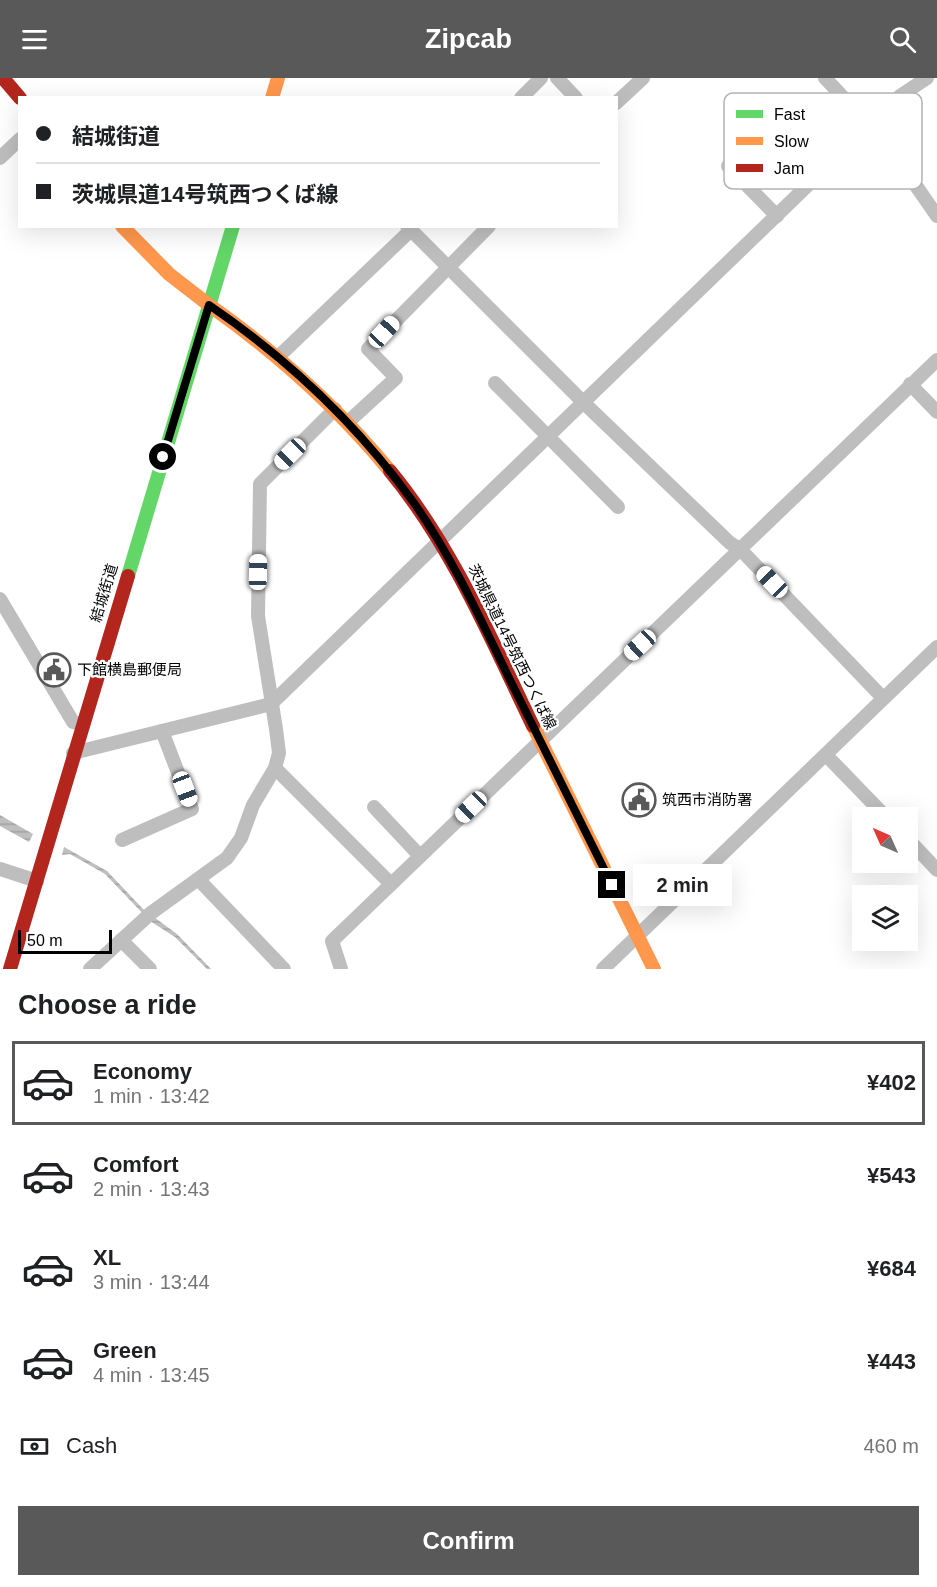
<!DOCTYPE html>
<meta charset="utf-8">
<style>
body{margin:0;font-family:Helvetica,"Noto Sans JP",sans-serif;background:#f6f6f6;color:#202124;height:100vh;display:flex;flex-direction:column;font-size:22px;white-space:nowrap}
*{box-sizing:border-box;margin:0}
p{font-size:20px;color:#757577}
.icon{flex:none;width:33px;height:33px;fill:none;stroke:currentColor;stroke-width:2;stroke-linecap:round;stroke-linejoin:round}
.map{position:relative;height:891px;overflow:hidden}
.panel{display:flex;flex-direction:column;background:#fff;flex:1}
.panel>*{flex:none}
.hud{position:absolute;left:18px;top:18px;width:600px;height:132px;border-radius:0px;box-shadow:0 6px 24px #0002;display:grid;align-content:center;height:132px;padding:0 18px;background:#fff}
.needle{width:39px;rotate:315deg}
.buttons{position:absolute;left:852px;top:729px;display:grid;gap:12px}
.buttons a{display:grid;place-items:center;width:66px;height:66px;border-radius:0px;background:#fff;box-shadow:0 6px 24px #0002;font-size:30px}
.scale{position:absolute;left:18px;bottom:15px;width:94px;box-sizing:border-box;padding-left:6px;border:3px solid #000;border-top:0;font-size:16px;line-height:21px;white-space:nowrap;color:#000;-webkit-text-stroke:4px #fff;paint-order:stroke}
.end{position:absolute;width:27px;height:27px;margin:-14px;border:8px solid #000;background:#fff;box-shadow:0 0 0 3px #fff}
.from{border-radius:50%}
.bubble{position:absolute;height:42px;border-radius:0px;background:#fff;box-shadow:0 6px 24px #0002;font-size:20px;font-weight:700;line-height:42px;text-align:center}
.car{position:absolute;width:18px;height:36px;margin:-18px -9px;border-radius:8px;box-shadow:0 0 4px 2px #0007;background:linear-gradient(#fff 24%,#345 0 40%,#fff 0 76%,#345 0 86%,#fff 0)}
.hud b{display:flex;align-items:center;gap:21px;height:57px;font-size:22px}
.hud b+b{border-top:2px solid #e0e0e0}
.hud i{width:15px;height:15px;background:#202124}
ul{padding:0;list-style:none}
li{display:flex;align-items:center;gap:18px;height:84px;margin:0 12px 9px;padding:0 6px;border:3px solid transparent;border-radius:0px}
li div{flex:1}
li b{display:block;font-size:22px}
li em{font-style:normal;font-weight:700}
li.on{border-color:#595959}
li>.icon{width:54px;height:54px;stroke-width:1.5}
h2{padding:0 18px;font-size:27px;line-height:72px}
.pay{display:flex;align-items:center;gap:15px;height:66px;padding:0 18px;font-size:22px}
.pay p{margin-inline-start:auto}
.cta{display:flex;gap:12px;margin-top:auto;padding:12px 18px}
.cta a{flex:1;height:69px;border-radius:0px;background:#595959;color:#fff;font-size:24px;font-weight:700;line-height:69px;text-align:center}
header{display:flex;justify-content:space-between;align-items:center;height:78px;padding:0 18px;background:#595959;color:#fff;font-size:27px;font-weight:700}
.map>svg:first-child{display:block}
.water{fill:url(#water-rules)}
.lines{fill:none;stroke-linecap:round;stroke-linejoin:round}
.street{stroke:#bebebe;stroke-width:14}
.fast{stroke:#63d668;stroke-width:14}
.slow{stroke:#ff974d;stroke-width:14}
.jam{stroke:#b3261e;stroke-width:14}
.route{stroke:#000;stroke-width:8}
.labels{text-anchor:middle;stroke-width:4.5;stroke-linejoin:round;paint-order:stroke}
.street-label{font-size:15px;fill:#000;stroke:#fff}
.poi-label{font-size:15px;fill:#000;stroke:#fff;text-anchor:start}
.key{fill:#fff;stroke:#b2b2b2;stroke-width:1.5}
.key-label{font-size:16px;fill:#000}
</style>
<header><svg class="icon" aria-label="menu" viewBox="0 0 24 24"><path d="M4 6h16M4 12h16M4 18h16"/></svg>Zipcab<svg class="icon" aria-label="search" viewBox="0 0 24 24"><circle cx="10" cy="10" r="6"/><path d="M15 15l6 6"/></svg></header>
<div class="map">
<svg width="937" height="891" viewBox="0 0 937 891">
<defs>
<pattern id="water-rules" width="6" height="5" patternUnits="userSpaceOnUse" patternTransform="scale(1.5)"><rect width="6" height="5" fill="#bfbfbf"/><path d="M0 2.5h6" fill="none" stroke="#a2a2a2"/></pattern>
</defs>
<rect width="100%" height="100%" fill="#fff"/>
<!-- water -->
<g class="water">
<polygon points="0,737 33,756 29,764 0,748"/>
<polygon points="64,769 107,793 143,831 177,856 211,891 207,891 175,859 150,843 105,796 70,776 62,777"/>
</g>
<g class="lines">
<!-- street -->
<g class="street">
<polyline points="557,0 576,20"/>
<polyline points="825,0 887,66 937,138"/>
<polyline points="521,20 541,0"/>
<polyline points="616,25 643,0"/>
<polyline points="0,80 20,61"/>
<polyline points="728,88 777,138"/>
<polyline points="407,148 584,325 730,465 740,471 883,620"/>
<polyline points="278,279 411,152"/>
<polyline points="495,305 618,429"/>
<polyline points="910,306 937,334"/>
<polyline points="348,344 396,300 368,271 489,148"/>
<polyline points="0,521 73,644 81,646"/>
<polyline points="73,675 271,626 900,18 927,0"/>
<polyline points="826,677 887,740"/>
<polyline points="275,690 391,806"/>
<polyline points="374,729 420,778"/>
<polyline points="908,761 937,792"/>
<polyline points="122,762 192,731 162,653"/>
<polyline points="0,791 37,803"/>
<polyline points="198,801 284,891"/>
<polyline points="121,862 150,891"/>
<polyline points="90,891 151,835 227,780 241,760 253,727 275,690 279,675 276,651 258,538 260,406 335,331"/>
<polyline points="341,891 332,863 937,282"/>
<polyline points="603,891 937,569"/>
</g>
<!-- fast -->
<polyline class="fast" points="128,498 233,148"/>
<!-- slow -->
<g class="slow">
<polyline points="272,20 278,0"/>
<polyline points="122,148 169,196 209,227"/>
<path d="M209 227C277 275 337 329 390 393"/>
<polyline points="533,648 654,891"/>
</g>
<!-- jam -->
<g class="jam">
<polyline points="3,0 20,20"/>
<path d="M390 393C452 468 491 561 533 648"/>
<polyline points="10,891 128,498"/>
</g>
</g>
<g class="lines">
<!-- route -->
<path class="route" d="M163 379 209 227C288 281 358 347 414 425 452 479 480 540 509 600 543 669 578 738 612 807"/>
</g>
<!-- icons -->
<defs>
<g id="civic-ring" transform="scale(1.725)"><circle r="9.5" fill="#fff" stroke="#595959" stroke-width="1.5"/><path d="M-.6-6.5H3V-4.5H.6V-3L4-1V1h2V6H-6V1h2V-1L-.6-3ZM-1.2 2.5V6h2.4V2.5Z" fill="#595959"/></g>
</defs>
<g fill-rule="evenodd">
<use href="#civic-ring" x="54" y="592"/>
<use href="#civic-ring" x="639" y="722"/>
</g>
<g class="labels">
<!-- street labels -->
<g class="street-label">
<text transform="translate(104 515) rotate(-73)" y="5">結城街道</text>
<text transform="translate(512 569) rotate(64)" y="5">茨城県道14号筑西つくば線</text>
</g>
<!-- poi labels -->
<g class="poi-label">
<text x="77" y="597">下館横島郵便局</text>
<text x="662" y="727">筑西市消防署</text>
</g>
</g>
<!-- legend -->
<rect x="724" y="15" width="198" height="96" rx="9" class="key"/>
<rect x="736" y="32" width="27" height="8" fill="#63d668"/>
<rect x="736" y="59" width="27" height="8" fill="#ff974d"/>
<rect x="736" y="86" width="27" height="8" fill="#b3261e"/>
<g class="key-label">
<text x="774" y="42">Fast</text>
<text x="774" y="69">Slow</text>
<text x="774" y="96">Jam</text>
</g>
</svg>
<div class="buttons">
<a><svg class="needle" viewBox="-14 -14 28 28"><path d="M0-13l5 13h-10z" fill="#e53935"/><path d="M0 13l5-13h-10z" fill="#757577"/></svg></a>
<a><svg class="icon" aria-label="layers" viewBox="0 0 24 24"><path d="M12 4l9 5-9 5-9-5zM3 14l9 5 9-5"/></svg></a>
</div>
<div class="scale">50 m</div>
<i class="end from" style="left:163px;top:379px"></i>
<i class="end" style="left:612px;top:807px"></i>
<div class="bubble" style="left:633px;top:786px;width:99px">2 min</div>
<i class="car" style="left:384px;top:254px;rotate:43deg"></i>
<i class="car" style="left:290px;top:376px;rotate:225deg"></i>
<i class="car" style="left:258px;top:494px;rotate:1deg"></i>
<i class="car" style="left:772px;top:504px;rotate:316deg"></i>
<i class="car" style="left:640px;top:567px;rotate:227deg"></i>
<i class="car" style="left:185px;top:711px;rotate:159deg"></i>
<i class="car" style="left:471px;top:729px;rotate:226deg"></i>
<div class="hud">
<b><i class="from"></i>結城街道</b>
<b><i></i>茨城県道14号筑西つくば線</b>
</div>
</div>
<section class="panel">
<h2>Choose a ride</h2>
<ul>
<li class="on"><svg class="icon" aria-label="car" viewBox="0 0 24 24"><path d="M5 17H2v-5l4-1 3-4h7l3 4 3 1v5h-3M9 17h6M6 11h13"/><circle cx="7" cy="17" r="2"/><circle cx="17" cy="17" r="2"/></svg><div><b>Economy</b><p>1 min · 13:42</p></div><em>¥402</em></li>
<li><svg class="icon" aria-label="car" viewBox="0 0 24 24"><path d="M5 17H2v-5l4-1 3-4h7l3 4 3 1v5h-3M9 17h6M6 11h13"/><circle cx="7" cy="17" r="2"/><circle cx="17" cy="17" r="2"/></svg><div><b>Comfort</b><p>2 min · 13:43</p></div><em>¥543</em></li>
<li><svg class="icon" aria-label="car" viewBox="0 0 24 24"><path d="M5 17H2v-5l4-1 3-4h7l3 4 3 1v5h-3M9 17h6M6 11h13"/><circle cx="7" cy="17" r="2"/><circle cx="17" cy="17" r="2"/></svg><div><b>XL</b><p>3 min · 13:44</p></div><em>¥684</em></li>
<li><svg class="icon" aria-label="car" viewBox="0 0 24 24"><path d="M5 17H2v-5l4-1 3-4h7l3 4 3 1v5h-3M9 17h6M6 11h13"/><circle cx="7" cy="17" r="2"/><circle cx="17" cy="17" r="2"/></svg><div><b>Green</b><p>4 min · 13:45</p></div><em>¥443</em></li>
</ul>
<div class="pay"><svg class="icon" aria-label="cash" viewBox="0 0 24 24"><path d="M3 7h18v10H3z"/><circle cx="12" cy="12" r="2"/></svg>Cash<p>460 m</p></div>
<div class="cta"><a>Confirm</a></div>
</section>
